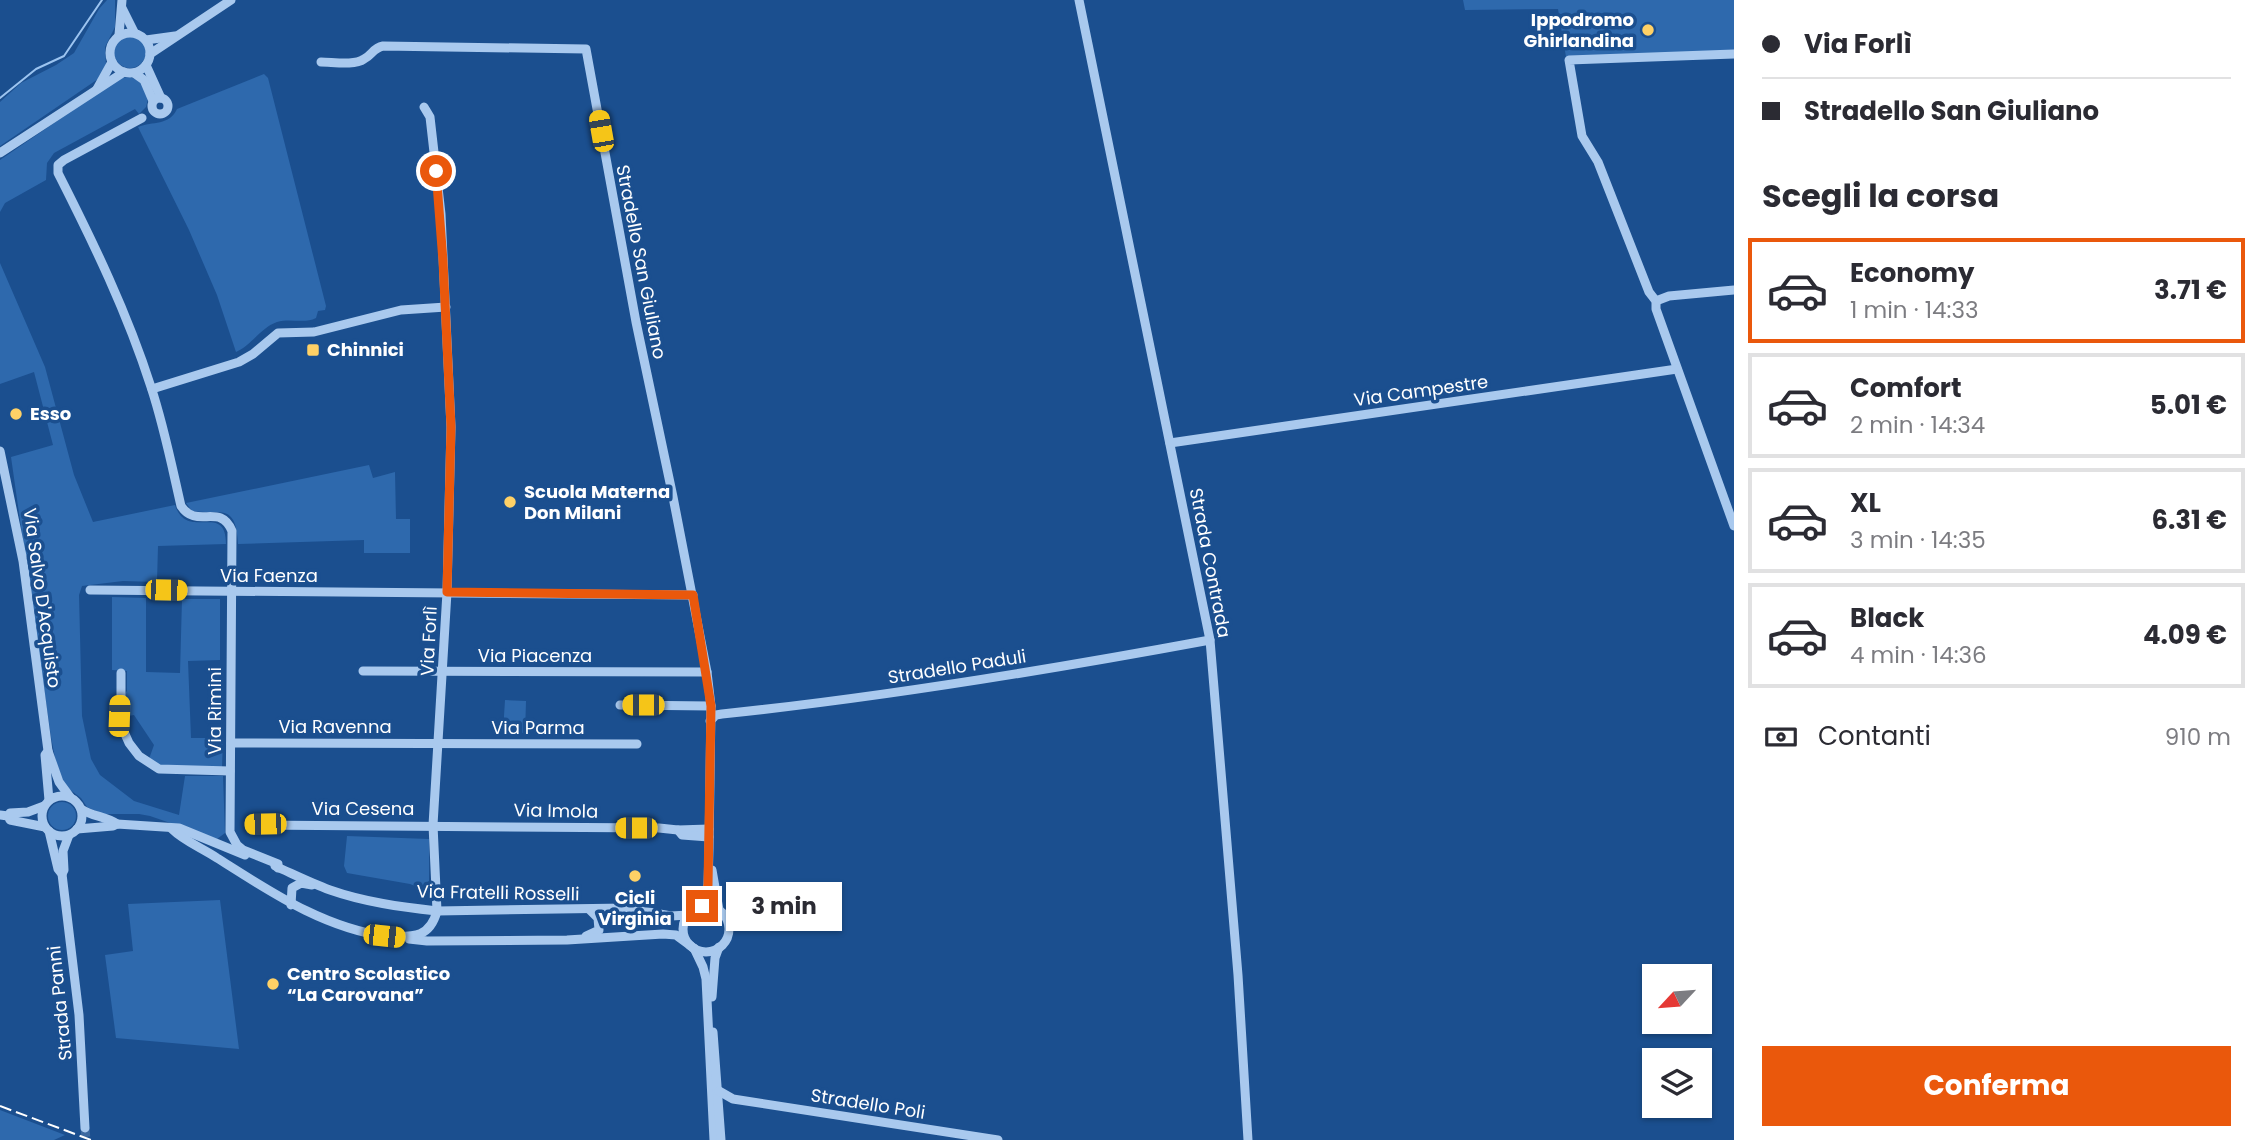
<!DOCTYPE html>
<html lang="it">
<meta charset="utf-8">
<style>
body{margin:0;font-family:Poppins,sans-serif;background:#f7f7f7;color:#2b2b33;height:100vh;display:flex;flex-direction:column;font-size:26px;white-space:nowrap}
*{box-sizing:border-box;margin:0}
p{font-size:23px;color:#7c7c81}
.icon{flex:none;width:38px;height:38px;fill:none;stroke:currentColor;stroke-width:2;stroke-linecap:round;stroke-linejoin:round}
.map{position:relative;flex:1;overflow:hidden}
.details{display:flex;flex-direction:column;background:#fff;width:525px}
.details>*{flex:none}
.hud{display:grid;align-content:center;height:154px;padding:0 28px;background:#fff}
.needle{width:46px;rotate:244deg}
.buttons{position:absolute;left:1642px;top:964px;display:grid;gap:14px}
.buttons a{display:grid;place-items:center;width:70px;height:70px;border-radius:0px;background:#fff;box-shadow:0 2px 5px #0004;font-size:35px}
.end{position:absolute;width:32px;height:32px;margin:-16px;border:9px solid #ea580c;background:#fff;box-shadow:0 0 0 4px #fff}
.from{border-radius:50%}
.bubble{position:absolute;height:49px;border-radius:0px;background:#fff;box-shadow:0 2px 5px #0004;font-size:23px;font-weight:700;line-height:49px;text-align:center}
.car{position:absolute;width:21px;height:42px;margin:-21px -10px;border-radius:9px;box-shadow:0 0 5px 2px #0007;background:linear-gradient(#f5c518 24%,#345 0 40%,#f5c518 0 76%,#345 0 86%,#f5c518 0)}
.hud b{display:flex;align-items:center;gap:24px;height:66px;font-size:26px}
.hud b+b{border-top:2px solid #e1e1e2}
.hud i{width:18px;height:18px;background:#2b2b33}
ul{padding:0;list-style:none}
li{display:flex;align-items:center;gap:21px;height:105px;margin:0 14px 10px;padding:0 14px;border:4px solid #e1e1e2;border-radius:0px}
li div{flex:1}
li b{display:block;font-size:26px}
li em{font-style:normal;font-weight:700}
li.selected{border-color:#ea580c}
li>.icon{width:63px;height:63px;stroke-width:1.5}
h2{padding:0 28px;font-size:32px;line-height:84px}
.pay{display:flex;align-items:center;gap:18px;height:77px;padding:0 28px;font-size:26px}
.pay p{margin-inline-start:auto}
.primary-button{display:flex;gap:14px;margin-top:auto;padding:14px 28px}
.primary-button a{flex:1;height:80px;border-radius:0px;background:#ea580c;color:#fff;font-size:28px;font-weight:700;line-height:80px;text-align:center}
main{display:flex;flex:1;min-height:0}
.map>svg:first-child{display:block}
.green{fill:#2e69ad}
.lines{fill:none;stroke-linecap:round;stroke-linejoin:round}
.stream{stroke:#9cc4f0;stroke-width:2}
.minor-tunnel{stroke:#3d69a0;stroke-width:9;stroke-dasharray:9 4.5;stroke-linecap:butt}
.minor{stroke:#a9c9ee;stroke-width:9}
.rail{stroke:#fff;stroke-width:2;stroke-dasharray:12 5;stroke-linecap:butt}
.route{stroke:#ea580c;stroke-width:9}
.poi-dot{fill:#ffd166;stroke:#1b4f8f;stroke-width:2.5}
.labels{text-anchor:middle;stroke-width:7;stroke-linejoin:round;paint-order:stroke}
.poi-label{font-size:18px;font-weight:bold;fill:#fff;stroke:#1b4f8f;text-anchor:start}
.street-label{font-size:18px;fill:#fff;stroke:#1b4f8f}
</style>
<main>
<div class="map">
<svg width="1734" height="1140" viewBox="0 0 1734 1140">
<rect width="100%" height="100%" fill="#1b4f8f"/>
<!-- green -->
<g class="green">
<polygon points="107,0 115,0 115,27 105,47 106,65 98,79 0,146 0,102 21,83 56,65 74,53 99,9"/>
<polygon points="1463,0 1734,0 1734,51 1566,57 1558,9 1465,10"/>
<circle cx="130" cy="52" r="16"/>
<path d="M264 74 268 78 326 306 325 310 318 311 316 318C305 324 290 318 277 322 260 328 252 345 236 352L217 295 189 230 138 127C153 121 169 126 177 109Z"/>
<polygon points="130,77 140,81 148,99 146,107 139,114 135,109 54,153 47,163 46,180 5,203 0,212 0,160 120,78"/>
<path d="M0 263 45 367 74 475 93 522 175 505C187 542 226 501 226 544L158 546 157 582 123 581 82 586 79 595 82 716 91 759 100 775 134 801 179 815 185 776H223L225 833 217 839 150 816 139 814H102L87 807 81 798 69 789 58 773 51 737 11 457 53 445 34 372 0 384Z"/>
<path d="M369 465 373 478 395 472 396 519H410V553H364V540L238 544C236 502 221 515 192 511L186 503Z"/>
<polygon points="112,597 146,598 146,672 180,673 182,599 220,599 220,660 188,661 191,738 223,738 222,768 158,765 149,759 154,745 134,715 123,717 123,695 127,691 127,671 112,670"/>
<polygon points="505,700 526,701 525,733 503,732"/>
<circle cx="62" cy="816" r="14"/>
<polygon points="347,836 429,839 429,885 424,893 420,888 410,884 347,873 344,866"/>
<polygon points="220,900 239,1049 116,1038 105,955 133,951 128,904"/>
<polygon points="0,1110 65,1135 54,1140 0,1140"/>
</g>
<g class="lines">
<!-- stream -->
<polyline class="stream" points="0,98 36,69 64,56 102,0"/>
<!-- minor-tunnel -->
<polyline class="minor-tunnel" points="85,1128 86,1140"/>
<!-- minor -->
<g class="minor">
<polyline points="1079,0 1210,640 1238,975 1248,1140"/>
<polyline points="122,8 134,32"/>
<circle cx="130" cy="53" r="20"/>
<polyline points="119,35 122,0"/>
<polyline points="146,40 175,36"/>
<polyline points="150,54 231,0"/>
<polyline points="1734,54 1569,60 1582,136 1598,162 1649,292 1656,301 1656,309 1734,526"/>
<path d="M321 62C333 62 354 66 364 59 372 55 373 48 383 46L586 49 636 322 673 497 707 672 711 706 709 848 708 885 702 906"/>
<polyline points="146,65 161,98"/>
<polyline points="134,73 144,80 153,101"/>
<polyline points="97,89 112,62"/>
<circle cx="160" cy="106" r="8"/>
<path d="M142 118 64 160 58 165V173C93 242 127 312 151 387 164 426 172 467 181 506 197 530 220 502 232 531L230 832 237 845 243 850 278 864V868"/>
<polyline points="0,153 124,72"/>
<polyline points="1656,301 1669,296 1734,290"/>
<polyline points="152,389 239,362 253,354 278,333 314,332 401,310 446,307"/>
<polyline points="1170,443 1677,369"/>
<polyline points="0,451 23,561 48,751 45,755 49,800"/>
<polyline points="90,590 693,595"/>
<polyline points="363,671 707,672"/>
<polyline points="121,673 121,725 129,743 139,756 159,769 230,771"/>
<polyline points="620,705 711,706"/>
<path d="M710 721 716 715 722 714C886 697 1048 670 1210 640"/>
<polyline points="231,743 637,744"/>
<polyline points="48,751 59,782 70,797"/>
<circle cx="62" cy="816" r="20"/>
<path d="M81 809C93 817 106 816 117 824"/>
<polyline points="0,815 8,816 10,820 45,827"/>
<polyline points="8,816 10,813 28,812 44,806"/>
<polyline points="250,825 659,828 678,830 709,829"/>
<polyline points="77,829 113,826 117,824 179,828 245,855"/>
<path d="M172 829C184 841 202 848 217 858 271 892 323 928 389 937"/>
<polyline points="678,830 682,835 709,837"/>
<polyline points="49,831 58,869 62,874 79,1015 85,1128"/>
<path d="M275 866C293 874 311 883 330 890 364 902 401 907 437 911L626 908 671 916 688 915"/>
<polyline points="712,870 719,910"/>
<polyline points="62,874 64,870 63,851 69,835"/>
<polyline points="291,905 292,888 301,883 312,885"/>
<circle cx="706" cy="929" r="23"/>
<path d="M384 936C409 936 429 941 437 911L433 825 447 592 451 427 441 214 430 117 424 107"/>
<polyline points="586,936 599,930 598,918 590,910"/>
<polyline points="409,939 427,941 567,940 663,934 676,935 691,946"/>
<polyline points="694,948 703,967 706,979 714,1140"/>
<polyline points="712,997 715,958 719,947"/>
<polyline points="713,1032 721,1140"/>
<polyline points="719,1091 733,1099 998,1140"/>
</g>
<!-- rail -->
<polyline class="rail" points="0,1106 91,1140"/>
</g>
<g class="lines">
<!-- route -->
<polyline class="route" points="436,171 443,261 451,427 447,592 693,595 711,706 708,885 702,906"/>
</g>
<!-- markers -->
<g class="poi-dot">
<circle cx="1648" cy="30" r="7"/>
<rect x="306" y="343" width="14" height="14" rx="3.5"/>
<circle cx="16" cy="414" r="7"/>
<circle cx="510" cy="502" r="7"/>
<circle cx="635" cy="876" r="7"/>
<circle cx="273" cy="984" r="7"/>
</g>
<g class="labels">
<!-- poi labels -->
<g class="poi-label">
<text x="1634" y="26" text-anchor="end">Ippodromo<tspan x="1634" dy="21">Ghirlandina</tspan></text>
<text x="327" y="356">Chinnici</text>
<text x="30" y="420">Esso</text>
<text x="524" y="498">Scuola Materna<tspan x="524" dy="21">Don Milani</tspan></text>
<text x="635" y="904" text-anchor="middle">Cicli<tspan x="635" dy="21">Virginia</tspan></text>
<text x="287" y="980">Centro Scolastico<tspan x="287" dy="21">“La Carovana”</tspan></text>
</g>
<!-- street labels -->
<g class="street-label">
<text transform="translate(641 262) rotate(79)" y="6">Stradello San Giuliano</text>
<text transform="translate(1421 391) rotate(-8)" y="6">Via Campestre</text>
<text transform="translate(1210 563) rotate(79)" y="6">Strada Contrada</text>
<text x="269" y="582">Via Faenza</text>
<text transform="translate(42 598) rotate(82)" y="6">Via Salvo D'Acquisto</text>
<text transform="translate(429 641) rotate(-87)" y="6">Via Forlì</text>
<text x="535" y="662">Via Piacenza</text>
<text transform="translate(957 667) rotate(-9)" y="6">Stradello Paduli</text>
<text transform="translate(215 711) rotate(-90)" y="6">Via Rimini</text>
<text x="335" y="733">Via Ravenna</text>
<text x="538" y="734">Via Parma</text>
<text x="363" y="815">Via Cesena</text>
<text transform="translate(556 811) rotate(1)" y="6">Via Imola</text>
<text transform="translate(498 893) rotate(1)" y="6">Via Fratelli Rosselli</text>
<text transform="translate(60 1003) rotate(-96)" y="6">Strada Panni</text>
<text transform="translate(868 1104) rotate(9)" y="6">Stradello Poli</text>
</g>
</g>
</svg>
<div class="buttons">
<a><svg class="needle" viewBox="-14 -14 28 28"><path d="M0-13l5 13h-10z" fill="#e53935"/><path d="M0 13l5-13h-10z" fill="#7c7c81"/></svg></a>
<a><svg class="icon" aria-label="layers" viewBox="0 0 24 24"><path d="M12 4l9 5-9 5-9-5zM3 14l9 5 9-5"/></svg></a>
</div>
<i class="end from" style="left:436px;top:171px"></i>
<i class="end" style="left:702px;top:906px"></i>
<div class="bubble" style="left:726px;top:882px;width:116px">3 min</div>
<i class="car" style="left:601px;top:131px;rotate:350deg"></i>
<i class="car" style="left:166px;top:590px;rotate:91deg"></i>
<i class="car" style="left:643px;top:705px;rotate:270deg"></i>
<i class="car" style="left:119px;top:716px;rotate:2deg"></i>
<i class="car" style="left:265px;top:824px;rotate:269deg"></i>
<i class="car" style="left:636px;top:828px;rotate:270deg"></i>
<i class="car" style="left:384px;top:936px;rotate:96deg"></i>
</div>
<section class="details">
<div class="hud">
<b><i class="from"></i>Via Forlì</b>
<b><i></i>Stradello San Giuliano</b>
</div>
<h2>Scegli la corsa</h2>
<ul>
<li class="selected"><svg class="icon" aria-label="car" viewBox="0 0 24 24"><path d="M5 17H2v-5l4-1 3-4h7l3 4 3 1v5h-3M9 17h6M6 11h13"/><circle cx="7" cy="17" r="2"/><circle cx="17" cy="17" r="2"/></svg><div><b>Economy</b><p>1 min · 14:33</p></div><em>3.71 €</em></li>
<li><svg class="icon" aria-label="car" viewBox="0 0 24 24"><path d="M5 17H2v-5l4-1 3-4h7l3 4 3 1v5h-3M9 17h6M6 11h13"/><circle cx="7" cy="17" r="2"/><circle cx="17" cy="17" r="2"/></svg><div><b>Comfort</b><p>2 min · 14:34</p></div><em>5.01 €</em></li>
<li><svg class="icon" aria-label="car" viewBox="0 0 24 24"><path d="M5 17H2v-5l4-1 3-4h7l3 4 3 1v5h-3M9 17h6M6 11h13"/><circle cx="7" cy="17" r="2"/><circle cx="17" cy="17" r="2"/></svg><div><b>XL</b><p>3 min · 14:35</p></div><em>6.31 €</em></li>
<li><svg class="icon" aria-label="car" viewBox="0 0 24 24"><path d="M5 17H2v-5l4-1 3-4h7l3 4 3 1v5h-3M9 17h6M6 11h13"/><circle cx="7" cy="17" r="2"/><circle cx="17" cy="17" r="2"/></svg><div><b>Black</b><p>4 min · 14:36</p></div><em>4.09 €</em></li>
</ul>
<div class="pay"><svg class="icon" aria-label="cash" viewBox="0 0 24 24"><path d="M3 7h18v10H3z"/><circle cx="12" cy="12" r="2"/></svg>Contanti<p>910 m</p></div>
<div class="primary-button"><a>Conferma</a></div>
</section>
</main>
